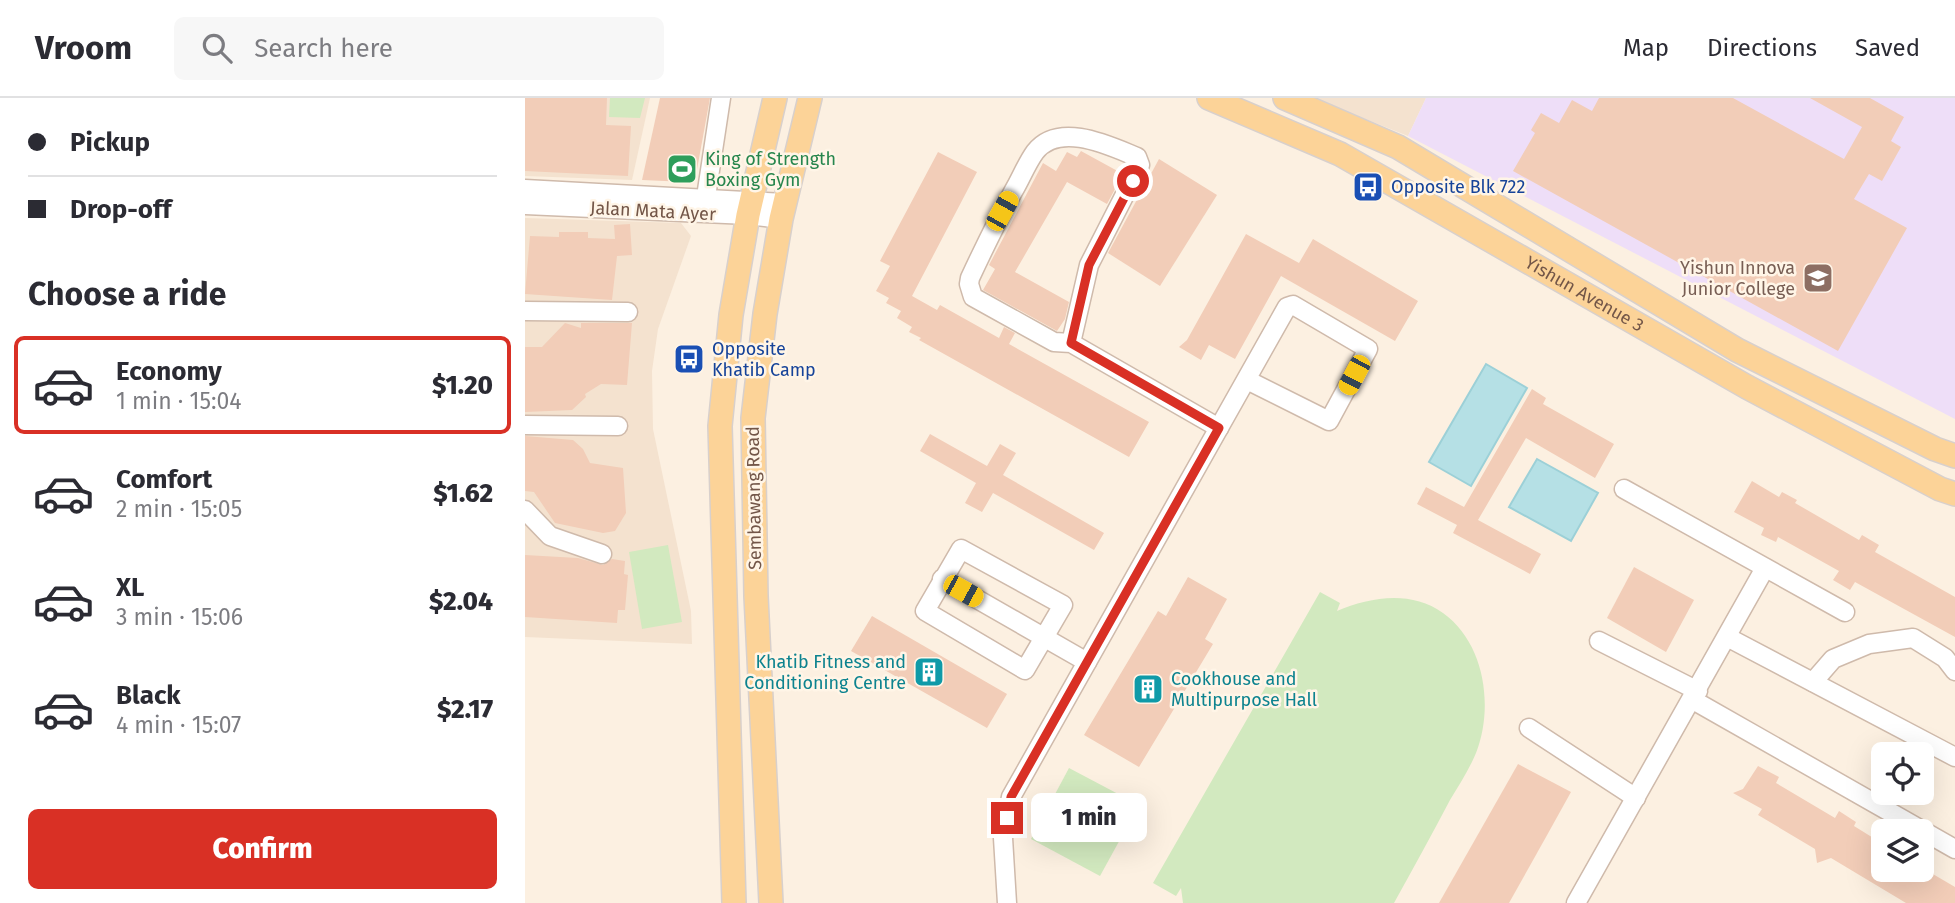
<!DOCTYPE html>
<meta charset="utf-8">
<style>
body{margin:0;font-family:"Fira Sans",sans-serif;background:#f7f7f7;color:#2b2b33;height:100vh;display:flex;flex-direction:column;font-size:26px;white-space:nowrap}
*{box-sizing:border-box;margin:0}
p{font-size:23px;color:#7c7c81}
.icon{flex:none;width:38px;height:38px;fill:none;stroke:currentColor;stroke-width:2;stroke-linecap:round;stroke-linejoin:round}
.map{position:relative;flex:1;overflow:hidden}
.side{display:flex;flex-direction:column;background:#fff;width:525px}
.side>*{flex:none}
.banner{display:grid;align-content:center;height:154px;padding:0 28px;background:#fff}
.tools{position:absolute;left:1346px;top:644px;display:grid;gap:14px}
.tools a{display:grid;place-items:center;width:63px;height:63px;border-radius:10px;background:#fff;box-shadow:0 7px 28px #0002;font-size:35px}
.end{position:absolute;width:32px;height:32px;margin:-16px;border:9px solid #d93025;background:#fff;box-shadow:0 0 0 4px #fff}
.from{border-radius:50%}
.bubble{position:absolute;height:49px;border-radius:10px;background:#fff;box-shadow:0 7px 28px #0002;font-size:23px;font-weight:800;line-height:49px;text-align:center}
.car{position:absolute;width:21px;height:42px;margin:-21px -10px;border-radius:9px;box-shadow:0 0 5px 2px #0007;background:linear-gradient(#f5c518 24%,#345 0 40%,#f5c518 0 76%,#345 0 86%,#f5c518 0)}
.banner b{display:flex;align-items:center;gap:24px;height:66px;font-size:26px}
.banner b+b{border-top:2px solid #e1e1e2}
.banner i{width:18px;height:18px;background:#2b2b33}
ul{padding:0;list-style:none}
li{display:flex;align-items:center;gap:21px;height:98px;margin:0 14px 10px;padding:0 14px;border:4px solid transparent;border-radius:10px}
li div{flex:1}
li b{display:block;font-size:26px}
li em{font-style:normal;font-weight:800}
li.active{border-color:#d93025}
li>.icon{width:63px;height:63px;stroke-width:1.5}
h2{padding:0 28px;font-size:32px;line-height:84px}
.button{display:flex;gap:14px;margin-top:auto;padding:14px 28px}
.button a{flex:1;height:80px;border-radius:10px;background:#d93025;color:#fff;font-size:28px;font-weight:800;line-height:80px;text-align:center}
header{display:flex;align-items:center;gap:42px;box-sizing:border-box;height:98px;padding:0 35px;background:#fff;border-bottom:2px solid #e1e1e2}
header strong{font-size:33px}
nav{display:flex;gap:38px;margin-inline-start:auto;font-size:24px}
.search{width:490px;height:63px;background:#f7f7f7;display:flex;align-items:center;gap:18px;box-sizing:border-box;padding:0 24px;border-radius:10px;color:#7c7c81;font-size:26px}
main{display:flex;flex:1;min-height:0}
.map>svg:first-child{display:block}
.residential{fill:#f4e2cf}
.education{fill:#eedef8}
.green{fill:#d2e9bf}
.water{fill:#b5e0e5;stroke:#9cd0d7;stroke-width:2}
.building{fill:#f2cdb8}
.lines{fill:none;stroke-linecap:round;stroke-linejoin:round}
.minor-casing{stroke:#cfbaab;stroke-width:21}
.major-casing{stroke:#d8d0cc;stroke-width:26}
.minor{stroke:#fff;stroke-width:18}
.major{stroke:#fcd398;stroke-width:23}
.route{stroke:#d93025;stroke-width:9}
.labels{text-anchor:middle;stroke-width:5;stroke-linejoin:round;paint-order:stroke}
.leisure-label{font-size:18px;fill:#27864d;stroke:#fff5e7;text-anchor:start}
.transit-label{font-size:18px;fill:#164399;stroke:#fff5e7;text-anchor:start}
.street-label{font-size:18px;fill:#735648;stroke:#fff5e7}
.education-label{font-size:18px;fill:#785e54;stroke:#fff5e7;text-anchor:end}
.culture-label{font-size:18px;fill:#0d838f;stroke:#fff5e7;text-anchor:end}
</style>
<header>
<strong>Vroom</strong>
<div class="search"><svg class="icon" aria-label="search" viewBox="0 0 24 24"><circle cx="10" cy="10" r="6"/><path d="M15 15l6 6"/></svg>Search here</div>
<nav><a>Map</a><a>Directions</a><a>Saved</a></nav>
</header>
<main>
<section class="side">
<div class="banner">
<b><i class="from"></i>Pickup</b>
<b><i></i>Drop-off</b>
</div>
<h2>Choose a ride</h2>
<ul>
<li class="active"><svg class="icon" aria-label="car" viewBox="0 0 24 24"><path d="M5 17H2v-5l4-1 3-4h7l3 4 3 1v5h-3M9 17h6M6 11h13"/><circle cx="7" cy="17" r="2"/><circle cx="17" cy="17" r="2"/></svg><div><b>Economy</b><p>1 min · 15:04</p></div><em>$1.20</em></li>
<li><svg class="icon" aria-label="car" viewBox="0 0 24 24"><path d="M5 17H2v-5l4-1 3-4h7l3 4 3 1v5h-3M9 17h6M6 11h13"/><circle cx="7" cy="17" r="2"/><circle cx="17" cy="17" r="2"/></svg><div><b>Comfort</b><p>2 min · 15:05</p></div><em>$1.62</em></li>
<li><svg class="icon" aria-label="car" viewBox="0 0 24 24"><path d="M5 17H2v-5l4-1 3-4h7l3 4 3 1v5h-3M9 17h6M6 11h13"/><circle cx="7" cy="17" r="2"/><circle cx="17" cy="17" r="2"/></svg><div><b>XL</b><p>3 min · 15:06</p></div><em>$2.04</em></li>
<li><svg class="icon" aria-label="car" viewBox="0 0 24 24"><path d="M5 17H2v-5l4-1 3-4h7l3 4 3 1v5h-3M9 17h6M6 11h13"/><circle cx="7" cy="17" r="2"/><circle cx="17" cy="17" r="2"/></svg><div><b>Black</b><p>4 min · 15:07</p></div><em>$2.17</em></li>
</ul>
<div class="button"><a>Confirm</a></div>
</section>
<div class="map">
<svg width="1430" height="805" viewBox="0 0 1430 805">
<rect width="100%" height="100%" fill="#fcf0e1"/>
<!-- residential -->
<g class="residential">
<polygon points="0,0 125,0 107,82 0,78"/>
<polygon points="788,0 901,0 883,38"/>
<polygon points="0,120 156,125 166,138 133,231 127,273 128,331 166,513 167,546 0,539"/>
</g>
<!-- education -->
<polygon class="education" points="901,0 1430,0 1430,321 883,38"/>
<!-- green -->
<g class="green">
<polygon points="85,0 120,0 115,20 84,19"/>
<polygon points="143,447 157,524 117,531 104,454"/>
<path d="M795 494 815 505 812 513C845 499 886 492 918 515 960 545 969 609 951 655 944 672 934 687 925 702 907 736 888 771 869 805H658L656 790 651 798 628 785Z"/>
<polygon points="544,670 614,707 575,778 506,741"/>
</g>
<!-- water -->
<g class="water">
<polygon points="961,266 1002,290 946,388 904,364"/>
<polygon points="1012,361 1073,395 1046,443 984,409"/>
</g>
<!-- building -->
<g class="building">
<polygon points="0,0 82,0 81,27 106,28 103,78 0,73"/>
<polygon points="135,0 185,0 171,77 162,84 117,82"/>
<polygon points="1074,0 1208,0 1319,61 1337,29 1285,0 1345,0 1379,19 1366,43 1376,49 1357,83 1344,76 1329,101 1382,130 1313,253 988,73 1010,35 1006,32 1016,15 1034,25 1047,2 1067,13"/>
<polygon points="556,53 598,76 582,106 542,84 490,174 544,204 540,221 532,233 458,192 470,171 464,167 518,65 531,73 542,54 552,59"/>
<polygon points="413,54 452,74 387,198 412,212 415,207 474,240 479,229 490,235 484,246 624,324 604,359 394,242 396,240 384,234 387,229 372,220 376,213 361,205 364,200 351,193 365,168 355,163"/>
<polygon points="634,61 692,97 635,188 583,155"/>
<polygon points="105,126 107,157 92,158 87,202 0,196 5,138 34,139 34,134 63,134 63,140 90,141 89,127"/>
<polygon points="721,136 774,165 788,141 893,203 870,243 756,178 710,261 684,247 676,262 654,249 662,242"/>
<polygon points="40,225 56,230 56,225 107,225 102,287 76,286 60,296 61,299 47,312 0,314 0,249 17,249"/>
<polygon points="1007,291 1021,300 1018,306 1089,346 1070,380 1001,340 953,422 1016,456 1005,476 928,435 932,427 892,406 901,389 939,409"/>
<polygon points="405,336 462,368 475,346 491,355 478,377 579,435 569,452 468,395 457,414 440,405 451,385 395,353"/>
<polygon points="0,338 48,342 58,351 65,365 98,370 101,415 90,433 78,435 30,425 9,394 0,393"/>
<polygon points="1227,383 1254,399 1257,394 1272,402 1270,405 1334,442 1337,437 1354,447 1350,454 1430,499 1430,539 1330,484 1325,492 1308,482 1314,473 1253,439 1251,444 1236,437 1239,430 1209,414"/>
<polygon points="0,457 53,460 78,467 87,461 100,463 99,476 103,477 100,512 93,512 92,525 0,519"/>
<polygon points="1109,469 1169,502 1141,554 1082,520"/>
<polygon points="663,479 702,501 680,541 688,546 614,669 559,637 633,513 641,518"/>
<polygon points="347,518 482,596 462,630 326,553"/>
<polygon points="993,666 1046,694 1021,739 984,805 914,805"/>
<polygon points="1233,668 1254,679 1251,685 1310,720 1314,713 1331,724 1329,728 1358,746 1358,772 1401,772 1430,789 1430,805 1381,805 1306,760 1292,765 1290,751 1233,717 1237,711 1208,695 1218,691"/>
</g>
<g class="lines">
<!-- minor casing -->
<g class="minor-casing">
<g id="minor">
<polyline points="0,91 259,105"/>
<polyline points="0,107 223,117 256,121"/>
<polyline points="179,112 196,0"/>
<polyline points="0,213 103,214"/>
<path d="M546 245 564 167 615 67 612 59C585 48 534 23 510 54 502 65 496 80 489 92 473 121 459 150 445 180L444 186 448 199 529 244 546 245 694 330"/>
<polyline points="0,327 93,328"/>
<polyline points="1099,391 1320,514"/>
<polyline points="0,412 25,438 77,456"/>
<polygon points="436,451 538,507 500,572 400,513"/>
<polyline points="417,481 562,564"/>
<polyline points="1202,539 1430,659"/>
<polyline points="1074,543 1173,593"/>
<polyline points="1288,584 1308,561 1344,546 1388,540 1420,560 1430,573"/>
<polyline points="1168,602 1430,751"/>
<polyline points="1004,630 1111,700"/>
<polyline points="482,805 478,740 486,699 762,209 768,207 843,251 804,323 722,282"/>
<polyline points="1051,805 1240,470"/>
</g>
</g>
<!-- major casing -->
<g class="major-casing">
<g id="major">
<path id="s1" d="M684 0 815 56 1222 289 1415 391 1430 396"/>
<polyline points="760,0 873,49 1212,252 1410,351 1430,358"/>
<polyline points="209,805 195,328 206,217 223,117 250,0"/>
<polyline points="246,805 231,498 228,320 240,216 256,121 285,0"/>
</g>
</g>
<!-- minor -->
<use href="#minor" class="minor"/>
<!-- major -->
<use href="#major" class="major"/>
</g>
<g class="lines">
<!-- route -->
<polyline class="route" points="482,720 486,699 694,330 546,245 564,167 608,83"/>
</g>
<!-- icons -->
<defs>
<g id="stadium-square" transform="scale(1.575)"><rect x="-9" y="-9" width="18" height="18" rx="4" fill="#2e9e5b" stroke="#fff5e7"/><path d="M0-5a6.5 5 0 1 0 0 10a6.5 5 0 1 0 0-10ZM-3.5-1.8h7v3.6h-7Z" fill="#fff"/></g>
<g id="bus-square" transform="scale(1.575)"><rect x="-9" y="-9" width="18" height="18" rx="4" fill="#1a4fb4" stroke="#fff5e7"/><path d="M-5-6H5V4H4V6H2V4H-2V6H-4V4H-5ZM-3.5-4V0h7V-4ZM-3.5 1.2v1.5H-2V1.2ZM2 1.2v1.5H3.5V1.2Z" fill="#fff"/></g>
<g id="university-square" transform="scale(1.575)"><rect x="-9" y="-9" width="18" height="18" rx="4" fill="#8d6e63" stroke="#fff5e7"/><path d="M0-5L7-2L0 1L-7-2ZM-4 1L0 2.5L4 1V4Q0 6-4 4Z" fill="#fff"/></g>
<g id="building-square" transform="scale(1.575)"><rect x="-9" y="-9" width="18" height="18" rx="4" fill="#0f9aa8" stroke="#fff5e7"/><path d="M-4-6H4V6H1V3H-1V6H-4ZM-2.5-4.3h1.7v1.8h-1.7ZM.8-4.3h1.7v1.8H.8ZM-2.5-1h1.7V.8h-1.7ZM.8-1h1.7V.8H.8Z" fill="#fff"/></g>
</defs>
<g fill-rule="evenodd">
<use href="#stadium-square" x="157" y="71"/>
<use href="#bus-square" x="843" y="89"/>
<use href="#university-square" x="1293" y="180"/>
<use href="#bus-square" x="164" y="261"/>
<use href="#building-square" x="404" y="574"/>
<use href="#building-square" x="623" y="591"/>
</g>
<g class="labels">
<!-- leisure labels -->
<g class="leisure-label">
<text x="180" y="67">King of Strength<tspan x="180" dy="21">Boxing Gym</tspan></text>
</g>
<!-- transit labels -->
<g class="transit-label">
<text x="866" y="95">Opposite Blk 722</text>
<text x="187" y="257">Opposite<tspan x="187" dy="21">Khatib Camp</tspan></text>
</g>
<!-- street labels -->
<g class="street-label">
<text transform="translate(128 113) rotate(3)" y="6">Jalan Mata Ayer</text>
<text dy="6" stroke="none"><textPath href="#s1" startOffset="424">Yishun Avenue 3</textPath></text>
<text transform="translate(229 400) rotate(-91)" y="6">Sembawang Road</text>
</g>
<!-- education labels -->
<g class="education-label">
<text x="1270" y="176">Yishun Innova<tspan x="1270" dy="21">Junior College</tspan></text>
</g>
<!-- culture labels -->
<g class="culture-label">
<text x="381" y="570">Khatib Fitness and<tspan x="381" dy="21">Conditioning Centre</tspan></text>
<text x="646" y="587" text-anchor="start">Cookhouse and<tspan x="646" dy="21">Multipurpose Hall</tspan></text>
</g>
</g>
</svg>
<div class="tools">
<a><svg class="icon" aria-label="locate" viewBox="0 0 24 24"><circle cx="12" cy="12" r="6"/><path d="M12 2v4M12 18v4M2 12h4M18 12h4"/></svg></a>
<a><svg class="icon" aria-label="layers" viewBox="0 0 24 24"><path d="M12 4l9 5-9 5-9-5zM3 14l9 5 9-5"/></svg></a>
</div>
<i class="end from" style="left:608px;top:83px"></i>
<i class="end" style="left:482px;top:720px"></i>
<div class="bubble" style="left:506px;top:695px;width:116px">1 min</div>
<i class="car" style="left:477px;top:113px;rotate:29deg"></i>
<i class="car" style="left:829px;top:277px;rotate:208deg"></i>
<i class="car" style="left:438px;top:493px;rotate:119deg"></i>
</div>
</main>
